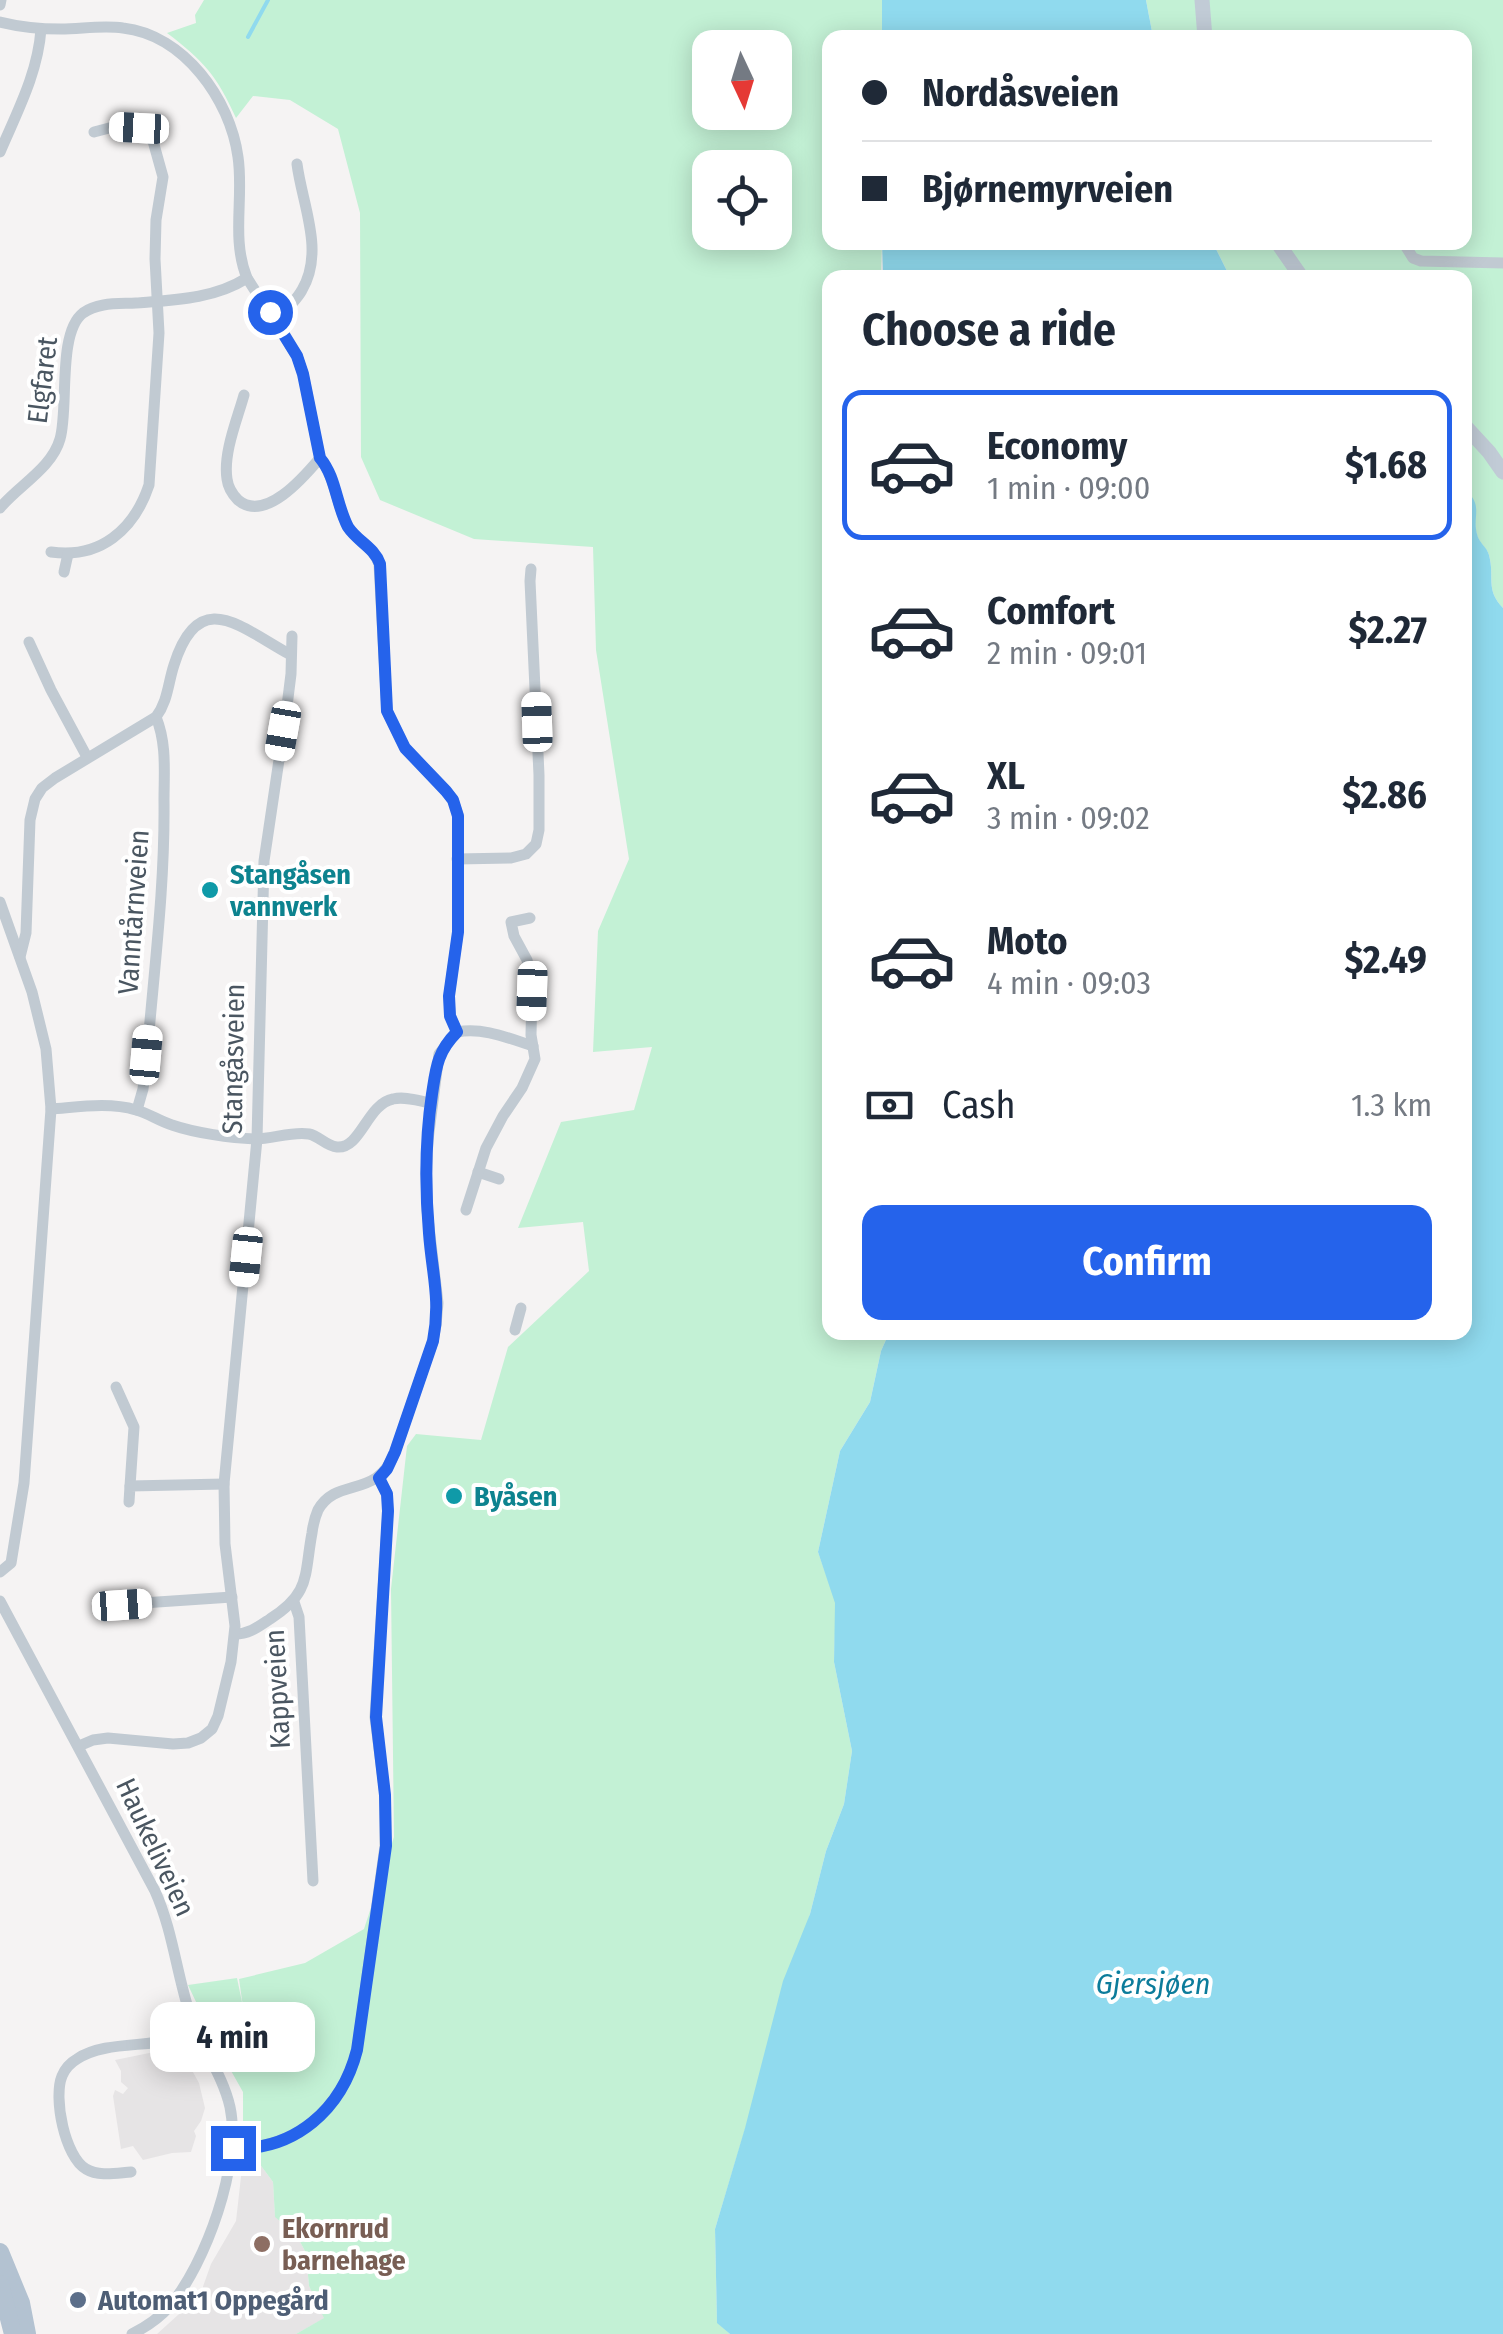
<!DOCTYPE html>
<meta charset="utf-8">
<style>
body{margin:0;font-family:"Fira Sans Condensed",sans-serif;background:#f2f2f3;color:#1f2937;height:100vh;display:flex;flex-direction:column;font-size:38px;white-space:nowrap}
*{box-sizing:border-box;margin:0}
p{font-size:32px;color:#747a83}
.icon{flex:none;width:55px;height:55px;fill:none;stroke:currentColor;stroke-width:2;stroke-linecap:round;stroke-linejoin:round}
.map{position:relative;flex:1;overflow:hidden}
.drawer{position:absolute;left:822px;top:270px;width:650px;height:1070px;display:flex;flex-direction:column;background:#fff;border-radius:20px;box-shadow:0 5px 25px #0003}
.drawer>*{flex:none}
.top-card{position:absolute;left:822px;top:30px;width:650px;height:220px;border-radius:20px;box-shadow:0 5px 25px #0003;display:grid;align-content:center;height:220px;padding:0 40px;background:#fff}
.needle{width:65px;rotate:176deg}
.buttons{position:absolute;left:692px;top:30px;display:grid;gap:20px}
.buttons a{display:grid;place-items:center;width:100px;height:100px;border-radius:20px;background:#fff;box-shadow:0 5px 25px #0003;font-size:50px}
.end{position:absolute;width:45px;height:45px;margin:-22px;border:12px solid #2563eb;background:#fff;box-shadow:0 0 0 5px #fff}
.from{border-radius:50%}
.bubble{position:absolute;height:70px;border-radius:20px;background:#fff;box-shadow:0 5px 25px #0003;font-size:32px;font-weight:700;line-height:70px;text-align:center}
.car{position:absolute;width:30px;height:60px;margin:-30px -15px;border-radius:12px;box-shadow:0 0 8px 2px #0007;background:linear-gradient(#fff 24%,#345 0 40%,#fff 0 76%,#345 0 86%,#fff 0)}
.top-card b{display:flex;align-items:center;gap:35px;height:95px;font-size:38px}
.top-card b+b{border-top:2px solid #e0e1e3}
.top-card i{width:25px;height:25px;background:#1f2937}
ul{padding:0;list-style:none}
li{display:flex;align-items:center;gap:30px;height:150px;margin:0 20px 15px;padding:0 20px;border:5px solid transparent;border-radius:20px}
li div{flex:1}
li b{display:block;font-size:38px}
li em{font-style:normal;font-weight:700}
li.active{border-color:#2563eb}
li>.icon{width:90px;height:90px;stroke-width:1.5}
h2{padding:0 40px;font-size:45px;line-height:120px}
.pay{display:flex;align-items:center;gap:25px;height:110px;padding:0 40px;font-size:38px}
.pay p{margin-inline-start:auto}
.button{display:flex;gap:20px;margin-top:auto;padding:20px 40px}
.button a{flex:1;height:115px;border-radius:20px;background:#2563eb;color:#fff;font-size:40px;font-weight:700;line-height:115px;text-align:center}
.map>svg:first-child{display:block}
.education{fill:#e6e4e5}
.green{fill:#c3f1d5;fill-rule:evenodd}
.water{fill:#90daee}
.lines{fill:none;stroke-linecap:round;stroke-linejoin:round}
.stream{stroke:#90daee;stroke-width:4}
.minor{stroke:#c1cad2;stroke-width:11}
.secondary{stroke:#c1cbd6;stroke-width:15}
.primary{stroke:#b3c2d1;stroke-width:18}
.route{stroke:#2563eb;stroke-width:12}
.culture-dot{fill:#0f9aa8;stroke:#fff;stroke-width:4}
.education-dot{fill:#8d6e63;stroke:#fff;stroke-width:4}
.service-dot{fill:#5c6f8a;stroke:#fff;stroke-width:4}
.labels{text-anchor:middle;stroke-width:8;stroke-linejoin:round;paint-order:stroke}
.street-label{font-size:28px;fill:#4a5661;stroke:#fff}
.culture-label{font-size:28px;font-weight:bold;fill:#0d838f;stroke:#fff;text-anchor:start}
.education-label{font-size:28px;font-weight:bold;fill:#785e54;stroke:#fff;text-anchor:start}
.service-label{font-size:28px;font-weight:bold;fill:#4e5e75;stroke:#fff;text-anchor:start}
.water-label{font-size:30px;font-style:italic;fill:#0c7c9b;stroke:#fff}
</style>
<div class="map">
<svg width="1503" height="2334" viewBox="0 0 1503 2334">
<rect width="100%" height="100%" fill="#f5f3f3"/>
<!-- education -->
<g class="education">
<polygon points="159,2051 174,2052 174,2056 178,2058 184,2056 199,2083 205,2108 201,2121 194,2131 196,2136 191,2152 172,2153 143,2160 133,2146 121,2149 113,2096 115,2090 123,2094 128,2088 121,2082 121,2071 115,2060"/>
<polygon points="243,2159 259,2163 273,2182 275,2216 296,2234 306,2253 309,2286 325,2318 296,2334 157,2334 200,2295 211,2264 236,2221"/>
</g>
<!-- green -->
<g class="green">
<path d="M204 0H882V37L830 38V242L882 243 881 277 830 278V1332L889 1333 881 1351 870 1402 840 1451 818 1552 836 1603 834 1662 852 1751 844 1804 826 1851 810 1914 715 2229 717 2322 730 2334H296L324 2318 309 2286 306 2253 296 2234 275 2217 273 2182 259 2163 243 2159V2092L217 2046 188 1985 237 1978 243 2007 239 1979 305 1963 364 1929 394 1837 391 1589 407 1446 416 1434 481 1440 508 1347 589 1271 583 1222 518 1228 561 1122 634 1110 652 1047 593 1052 598 931 629 859 596 650 593 547 474 539 380 500 361 457 360 213 338 129 290 100 253 96 236 118C217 76 204 61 167 33L196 23 195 15ZM710 48H775V112H710ZM710 168H775V232H710Z"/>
<path d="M1146 0H1503V608C1485 589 1495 578 1489 555 1487 548 1479 543 1477 535 1472 519 1480 502 1465 490V278L1230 277 1213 243 1465 242V38L1153 37Z"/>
</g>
<!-- water -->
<g class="water">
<polygon points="882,0 1146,0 1153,37 882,37"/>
<polygon points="882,243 1213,243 1230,277 883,277"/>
<path d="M1465 490C1484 505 1472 516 1477 534 1479 543 1487 547 1489 555 1495 578 1485 589 1503 608V2334H730L717 2323 715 2229 745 2128 783 1981 810 1914 826 1851 844 1804 852 1751 834 1662 835 1603 818 1552 840 1451 870 1402 881 1351 889 1333 1465 1332Z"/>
</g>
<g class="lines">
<!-- stream -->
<polyline class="stream" points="248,37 268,0"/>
<!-- minor -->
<g class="minor">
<polyline points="0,5 1,0"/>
<path d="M0 22C20 27 40 29 61 29 81 29 102 25 123 28 184 35 230 99 238 157 244 197 231 239 247 278L297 356 303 374 320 458C304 477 265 523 238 500 233 495 228 487 227 479 223 453 237 420 244 395"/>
<path d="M0 152C17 112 38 73 41 29"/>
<polyline points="1403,242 1413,258 1421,261 1503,263"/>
<path d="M275 320C285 311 296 301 302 290 325 251 302 204 297 164"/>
<path d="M320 458C335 477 336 504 348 527 358 542 374 547 379 564L387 711 405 748 446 791 453 800 458 815V932L449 996 450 1016 457 1032"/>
<path d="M0 508C18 486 52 468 60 439 69 409 57 333 83 313 98 302 119 304 136 303 174 300 214 299 247 278"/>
<path d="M51 552C100 559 134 530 149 485L159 333 155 259 156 220 163 177 153 141 139 128 113 127 94 132"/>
<polyline points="64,572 68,554"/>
<polyline points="29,642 51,690 87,757"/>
<polyline points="457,859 511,858 526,854 536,844 539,830 539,775 530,581 531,569"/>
<polyline points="0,902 32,992 46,1049 51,1109 24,1483 11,1563 0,1572"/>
<path d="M20 957 26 933 30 820 35 799 42 788 55 778 156 717C168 701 168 683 174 665 199 585 241 628 291 655"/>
<path d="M51 1109C79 1107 109 1102 136 1110 148 1113 159 1121 172 1125 195 1133 231 1138 255 1139 273 1139 292 1131 309 1134 319 1136 326 1146 337 1147 361 1149 367 1104 393 1099 405 1096 419 1101 431 1103"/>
<path d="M137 1110 143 1089 147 1055C154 970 165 886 164 801 164 772 167 744 156 717"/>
<polyline points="478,1172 499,1179"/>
<polyline points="466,1210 486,1148 503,1116 522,1088 535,1059 531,1035 532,991 530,974 527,960 514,936 511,922 530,918"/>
<polyline points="515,1330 521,1308"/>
<polyline points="116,1387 134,1427 130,1486"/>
<polyline points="129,1502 130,1486 224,1484"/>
<path d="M0 1601 155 1891C172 1929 176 1969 188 2008 198 2043 222 2072 230 2107 242 2163 206 2264 169 2307 159 2318 146 2327 132 2334"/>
<polyline points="294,1602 299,1617 313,1881"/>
<polyline points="113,1605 232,1597"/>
<path d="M235 1634C249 1634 258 1627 270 1619 311 1593 304 1576 312 1533 313 1525 315 1517 318 1510 337 1476 377 1500 395 1452L433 1341 436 1325 438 1303 427 1210 426 1174 428 1140 439 1054 457 1032C483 1027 508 1038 533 1046"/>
<polyline points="79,1746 93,1740 108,1738 173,1744 188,1743 201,1738 212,1729 218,1716 231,1662 235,1626 225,1544 224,1484 257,1139 264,861 287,706 291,674 292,636"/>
<path d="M233 2147C295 2151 342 2108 357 2050L385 1846V1795L375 1717 388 1511 387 1493 379 1478"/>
<path d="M131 2172C117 2173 99 2177 86 2169 65 2157 53 2098 62 2076 65 2069 70 2063 77 2059 99 2044 134 2046 160 2042 173 2039 185 2036 198 2032"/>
</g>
<!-- secondary -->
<g class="secondary">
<polyline points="1202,0 1205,38"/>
<polyline points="1277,242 1302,278"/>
<polyline points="1465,426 1489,452 1503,472"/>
</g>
<!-- primary -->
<g class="primary">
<polyline points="0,2252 21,2303 27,2334"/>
<polyline points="0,2284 13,2334"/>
</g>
</g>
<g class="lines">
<!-- route -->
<path class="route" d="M233 2148C295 2151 342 2109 357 2050L386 1846 385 1795 376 1717 388 1511 387 1494 379 1478 387 1469 395 1452 433 1341C441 1299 432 1274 429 1233 425 1187 425 1141 432 1094 436 1068 437 1052 457 1032L450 1016 449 996 458 932V816L453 800 446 791 405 748 387 711 380 564C374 547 358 542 348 527 336 504 336 477 320 458L303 374 297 356 270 312"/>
</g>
<!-- markers -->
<g class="culture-dot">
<circle cx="210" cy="890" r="10"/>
<circle cx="454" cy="1496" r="10"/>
</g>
<circle class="education-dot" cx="262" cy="2244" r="10"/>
<circle class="service-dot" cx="78" cy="2300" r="10"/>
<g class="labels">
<!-- street labels -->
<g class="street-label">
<text transform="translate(42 380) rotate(-83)" y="10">Elgfaret</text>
<text transform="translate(133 912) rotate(-86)" y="10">Vanntårnveien</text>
<text transform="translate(233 1059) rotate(-89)" y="10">Stangåsveien</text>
<text transform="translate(277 1689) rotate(-93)" y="10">Kappveien</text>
<text transform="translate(156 1847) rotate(65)" y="10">Haukeliveien</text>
</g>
<!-- culture labels -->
<g class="culture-label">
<text x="230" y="884">Stangåsen<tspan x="230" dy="32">vannverk</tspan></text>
<text x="474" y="1506">Byåsen</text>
</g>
<!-- education labels -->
<g class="education-label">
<text x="282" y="2238">Ekornrud<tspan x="282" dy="32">barnehage</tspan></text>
</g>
<!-- service labels -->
<g class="service-label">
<text x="98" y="2310">Automat1 Oppegård</text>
</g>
<!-- water labels -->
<g class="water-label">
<text x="1153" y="1994">Gjersjøen</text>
</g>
</g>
</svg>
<div class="buttons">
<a><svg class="needle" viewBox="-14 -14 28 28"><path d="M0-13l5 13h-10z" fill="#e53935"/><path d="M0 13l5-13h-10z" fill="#747a83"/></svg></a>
<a><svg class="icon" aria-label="locate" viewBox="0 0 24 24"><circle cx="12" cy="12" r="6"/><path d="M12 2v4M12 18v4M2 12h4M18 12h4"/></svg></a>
</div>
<i class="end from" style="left:270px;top:312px"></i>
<i class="end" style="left:233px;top:2148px"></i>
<div class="bubble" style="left:150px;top:2002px;width:165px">4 min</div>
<i class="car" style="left:139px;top:128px;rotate:273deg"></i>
<i class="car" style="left:537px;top:722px;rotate:358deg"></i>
<i class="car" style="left:283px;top:731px;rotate:190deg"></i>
<i class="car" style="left:532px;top:991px;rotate:182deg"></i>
<i class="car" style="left:146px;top:1055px;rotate:5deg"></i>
<i class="car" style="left:246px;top:1257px;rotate:186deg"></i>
<i class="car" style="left:122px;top:1605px;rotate:86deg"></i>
<div class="top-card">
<b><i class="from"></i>Nordåsveien</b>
<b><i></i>Bjørnemyrveien</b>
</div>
<section class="drawer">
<h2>Choose a ride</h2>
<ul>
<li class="active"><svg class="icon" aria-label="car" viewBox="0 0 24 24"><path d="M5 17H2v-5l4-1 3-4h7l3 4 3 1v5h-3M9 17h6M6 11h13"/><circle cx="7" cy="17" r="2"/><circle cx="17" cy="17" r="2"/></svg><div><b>Economy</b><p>1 min · 09:00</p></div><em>$1.68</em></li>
<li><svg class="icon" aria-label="car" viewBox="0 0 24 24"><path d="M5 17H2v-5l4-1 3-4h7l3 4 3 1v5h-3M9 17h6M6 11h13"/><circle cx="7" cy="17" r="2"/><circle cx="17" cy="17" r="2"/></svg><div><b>Comfort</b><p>2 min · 09:01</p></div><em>$2.27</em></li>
<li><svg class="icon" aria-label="car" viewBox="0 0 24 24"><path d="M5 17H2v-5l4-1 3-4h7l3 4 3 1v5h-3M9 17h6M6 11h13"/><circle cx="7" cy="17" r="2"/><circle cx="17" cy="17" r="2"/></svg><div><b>XL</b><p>3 min · 09:02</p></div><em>$2.86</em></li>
<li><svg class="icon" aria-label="car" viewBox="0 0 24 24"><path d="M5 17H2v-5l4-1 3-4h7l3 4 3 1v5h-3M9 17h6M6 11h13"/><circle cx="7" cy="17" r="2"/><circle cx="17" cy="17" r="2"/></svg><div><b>Moto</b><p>4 min · 09:03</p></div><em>$2.49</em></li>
</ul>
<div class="pay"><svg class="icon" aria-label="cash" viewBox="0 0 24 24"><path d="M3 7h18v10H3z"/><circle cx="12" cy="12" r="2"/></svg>Cash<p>1.3 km</p></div>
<div class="button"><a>Confirm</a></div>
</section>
</div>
